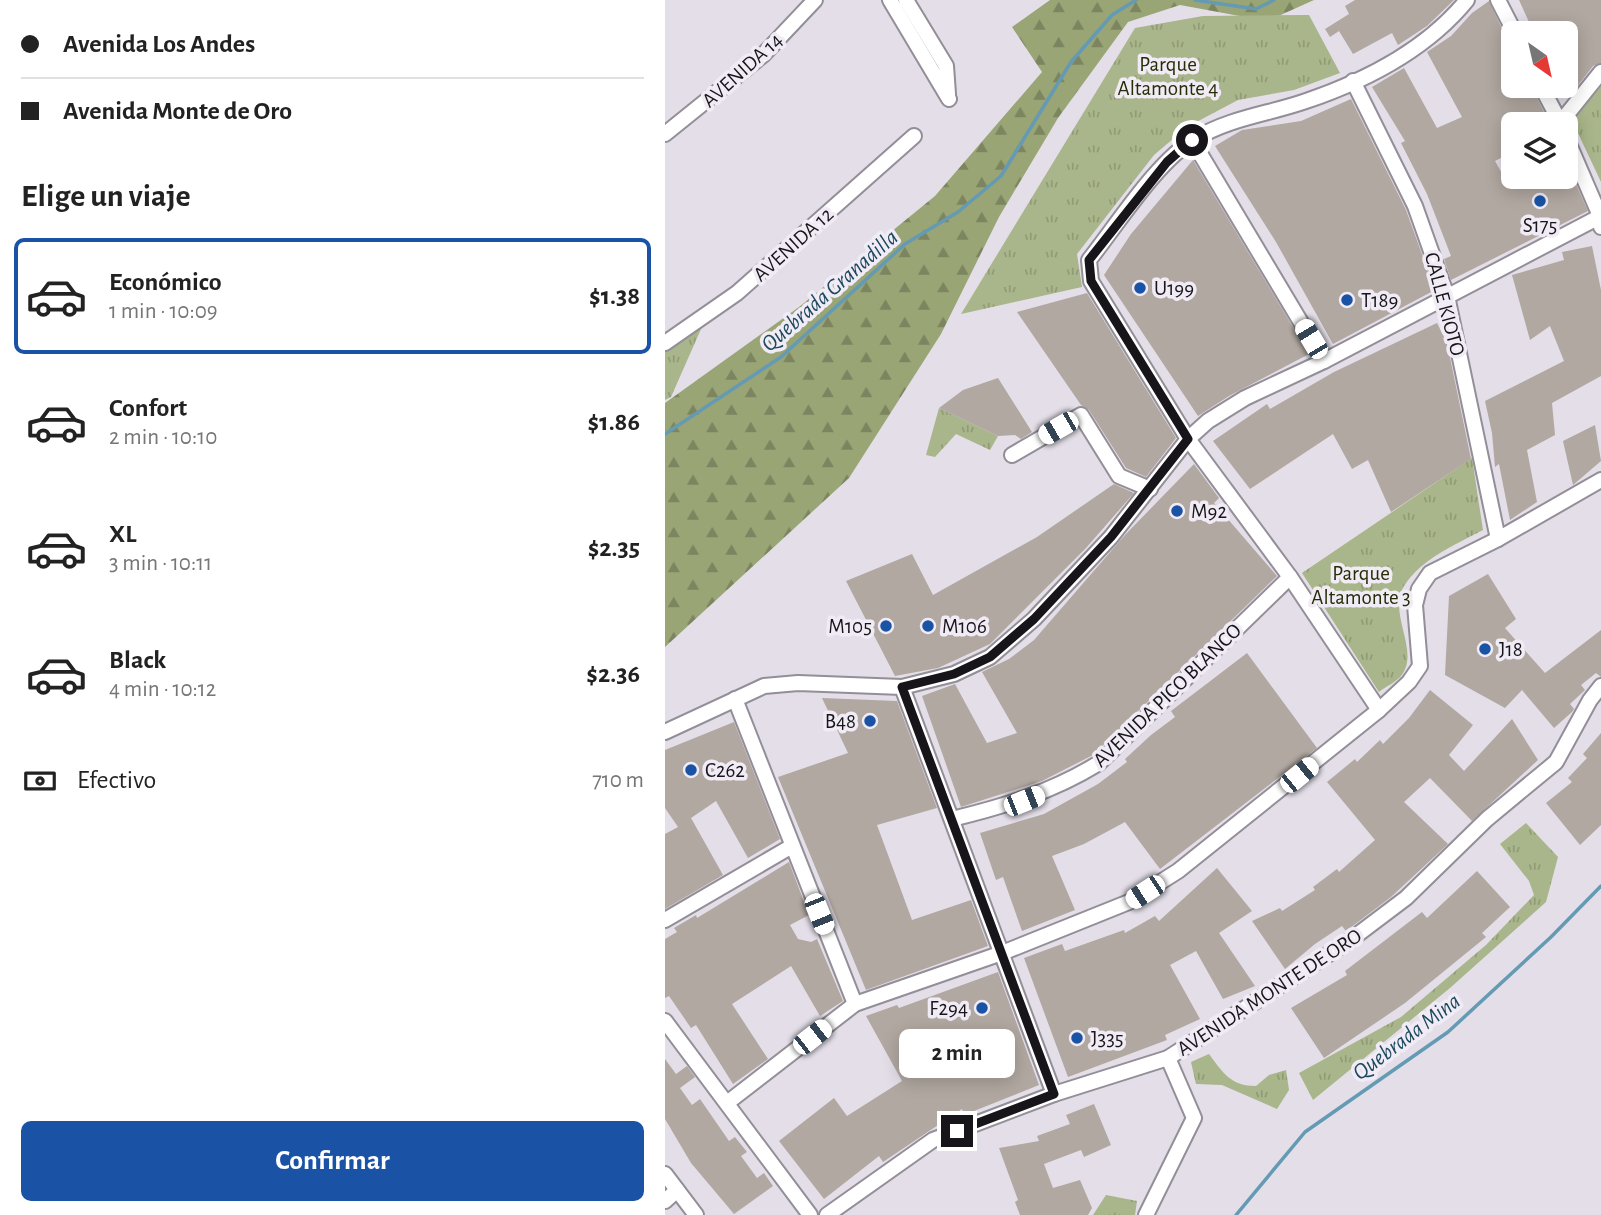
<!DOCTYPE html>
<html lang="es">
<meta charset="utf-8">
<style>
body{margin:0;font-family:"Alegreya Sans",sans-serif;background:#f6f6f6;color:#222;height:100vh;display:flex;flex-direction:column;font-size:26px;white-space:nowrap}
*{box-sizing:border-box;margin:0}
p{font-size:23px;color:#767676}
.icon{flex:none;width:38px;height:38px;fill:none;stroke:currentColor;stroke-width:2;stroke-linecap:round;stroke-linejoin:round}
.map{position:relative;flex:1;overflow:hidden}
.sheet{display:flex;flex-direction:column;background:#fff;width:665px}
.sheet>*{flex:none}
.guide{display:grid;align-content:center;height:154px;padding:0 21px;background:#fff}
.needle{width:46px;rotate:146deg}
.fabs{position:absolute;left:836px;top:21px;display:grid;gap:14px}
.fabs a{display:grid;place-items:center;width:77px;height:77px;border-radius:10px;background:#fff;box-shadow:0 4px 18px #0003;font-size:35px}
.end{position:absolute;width:32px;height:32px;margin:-16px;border:9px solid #171519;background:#fff;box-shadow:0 0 0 4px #fff}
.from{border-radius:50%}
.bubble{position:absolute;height:49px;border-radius:10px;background:#fff;box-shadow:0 4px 18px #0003;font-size:23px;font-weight:700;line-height:49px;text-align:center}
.car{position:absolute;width:21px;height:42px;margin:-21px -10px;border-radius:9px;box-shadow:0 0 5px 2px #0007;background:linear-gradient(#fff 24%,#345 0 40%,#fff 0 76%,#345 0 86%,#fff 0)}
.guide b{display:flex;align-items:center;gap:24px;height:66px;font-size:26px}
.guide b+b{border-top:2px solid #e0e0e0}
.guide i{width:18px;height:18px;background:#222}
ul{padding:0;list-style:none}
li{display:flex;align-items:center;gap:21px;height:116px;margin:0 14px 10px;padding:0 7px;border:4px solid transparent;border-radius:10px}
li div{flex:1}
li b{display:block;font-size:26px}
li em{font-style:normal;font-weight:700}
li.current{border-color:#1a53a5}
li>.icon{width:63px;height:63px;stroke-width:1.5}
h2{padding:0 21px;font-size:32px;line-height:84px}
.pay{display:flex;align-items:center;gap:18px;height:77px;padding:0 21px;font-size:26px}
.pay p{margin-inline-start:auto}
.cta{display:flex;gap:14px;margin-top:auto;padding:14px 21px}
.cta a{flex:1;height:80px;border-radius:10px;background:#1a53a5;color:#fff;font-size:28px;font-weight:700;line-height:80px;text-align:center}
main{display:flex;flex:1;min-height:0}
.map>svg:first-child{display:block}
.forest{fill:url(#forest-firs)}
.park{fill:url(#park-tufts)}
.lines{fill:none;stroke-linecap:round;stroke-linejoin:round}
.stream{stroke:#649ab3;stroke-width:3.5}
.building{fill:#b1a8a1}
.minor-casing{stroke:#938e97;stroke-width:18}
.minor{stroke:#fff;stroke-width:14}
.route{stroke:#171519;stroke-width:9}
.poi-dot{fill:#1a53a5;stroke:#f0ebf5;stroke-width:2.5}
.labels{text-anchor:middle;stroke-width:7;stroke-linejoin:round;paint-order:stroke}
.park-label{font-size:21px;fill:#262d06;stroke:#f0ebf5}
.street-label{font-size:21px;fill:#171519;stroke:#f0ebf5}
.poi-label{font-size:21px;fill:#171519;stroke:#f0ebf5;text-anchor:start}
.water-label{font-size:23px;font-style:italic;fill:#1c495d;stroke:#f0ebf5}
</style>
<main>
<section class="sheet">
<div class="guide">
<b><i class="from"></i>Avenida Los Andes</b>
<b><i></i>Avenida Monte de Oro</b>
</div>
<h2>Elige un viaje</h2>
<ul>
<li class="current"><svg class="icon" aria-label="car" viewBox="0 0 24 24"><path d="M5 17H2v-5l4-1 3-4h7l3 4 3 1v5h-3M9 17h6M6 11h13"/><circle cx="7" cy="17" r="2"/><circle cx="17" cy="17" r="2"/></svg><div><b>Económico</b><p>1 min · 10:09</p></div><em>$1.38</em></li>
<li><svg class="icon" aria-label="car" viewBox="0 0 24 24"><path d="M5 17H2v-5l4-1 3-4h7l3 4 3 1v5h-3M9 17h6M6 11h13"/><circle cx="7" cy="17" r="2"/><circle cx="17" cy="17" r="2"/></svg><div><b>Confort</b><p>2 min · 10:10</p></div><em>$1.86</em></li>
<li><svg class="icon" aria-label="car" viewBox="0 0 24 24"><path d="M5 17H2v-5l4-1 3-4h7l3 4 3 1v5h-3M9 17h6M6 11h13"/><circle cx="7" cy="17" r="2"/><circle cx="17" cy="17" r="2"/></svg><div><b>XL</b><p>3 min · 10:11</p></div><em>$2.35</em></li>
<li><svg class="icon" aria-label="car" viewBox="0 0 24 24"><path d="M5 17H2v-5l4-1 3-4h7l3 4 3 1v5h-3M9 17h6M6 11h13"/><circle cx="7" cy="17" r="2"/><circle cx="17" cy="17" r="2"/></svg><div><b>Black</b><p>4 min · 10:12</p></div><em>$2.36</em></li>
</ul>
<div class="pay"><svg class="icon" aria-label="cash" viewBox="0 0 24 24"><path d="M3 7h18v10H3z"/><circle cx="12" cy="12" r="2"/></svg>Efectivo<p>710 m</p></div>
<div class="cta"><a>Confirmar</a></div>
</section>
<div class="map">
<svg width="936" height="1215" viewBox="0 0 936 1215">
<defs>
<pattern id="forest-firs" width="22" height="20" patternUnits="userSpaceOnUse" patternTransform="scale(1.75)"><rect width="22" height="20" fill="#99a575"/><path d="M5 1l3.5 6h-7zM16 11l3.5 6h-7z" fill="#7c855f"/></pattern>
<pattern id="park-tufts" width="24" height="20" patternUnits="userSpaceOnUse" patternTransform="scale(1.75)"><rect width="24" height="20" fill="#a9b58a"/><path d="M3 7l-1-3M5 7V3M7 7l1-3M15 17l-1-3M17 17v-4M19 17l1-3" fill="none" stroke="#919b76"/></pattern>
</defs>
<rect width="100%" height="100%" fill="#e3dee8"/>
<!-- forest -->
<polygon class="forest" points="385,0 649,0 602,21 515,5 463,22 393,118 334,217 276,334 184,478 0,647 0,403 134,307 270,196 377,72 347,27"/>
<!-- park -->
<g class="park">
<polygon points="644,15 675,73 629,90 573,100 522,127 489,155 412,254 417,287 296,314 470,28 538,16"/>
<polygon points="936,71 936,182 903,112"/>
<polygon points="33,326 36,329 6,397 0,400 0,348"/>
<polygon points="274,408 333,436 325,450 291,434 270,457 261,455"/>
<path d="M807 458 818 530C790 545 757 558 739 586 722 614 756 651 736 676 731 682 720 687 714 692L637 573Z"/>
<polygon points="861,823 893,857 881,902 785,988 648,1100 634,1073 736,1017 821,945 869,895 864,881 835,844"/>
<path d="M544 1054C558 1073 566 1086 591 1086L604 1075 621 1070 624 1090 612 1109 557 1085 531 1084 526 1062Z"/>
<polygon points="441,1195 472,1201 470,1215 428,1215"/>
</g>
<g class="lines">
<!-- stream -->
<g class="stream">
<polyline points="530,0 591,9 609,0"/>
<polyline points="0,434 116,357 240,244 293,212 336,176 406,62 447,15 471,0"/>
<polyline points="571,1215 640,1132 783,1032 886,937 936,886"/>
</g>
</g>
<!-- building -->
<g class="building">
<polygon points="690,0 789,0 762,26 733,45 727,33 688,54 674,31 665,37 660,29 684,14 680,6"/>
<polygon points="854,0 936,0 936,63 928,66 904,97 897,86 901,86 901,33 869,33"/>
<polygon points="824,1 841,37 849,45 849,86 866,86 885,124 849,124 849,151 830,161 843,184 857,177 901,177 901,162 923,211 786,280 779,259 786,256 762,194 736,143 740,141 707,87 739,68 772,128 797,117 762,52 786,36 807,13"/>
<polygon points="686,99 741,210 770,290 668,344 611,242 550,146 577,130 636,121"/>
<polygon points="528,160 644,354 564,396 533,416 439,275 466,234"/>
<polygon points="927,246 936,290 936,376 887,403 890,435 862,450 872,502 845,520 834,464 830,467 827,433 820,401 899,361 885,326 865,340 847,275 899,260 897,252"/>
<polygon points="422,293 511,438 481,477 461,468 424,410 416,405 352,312"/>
<polygon points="772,323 782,343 806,459 726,512 703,460 687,469 668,434 585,489 548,441 602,404 605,409 669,372"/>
<polygon points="333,378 367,432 356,439 350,435 333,436 274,408 298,390"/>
<polygon points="930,425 936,461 908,485 898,441"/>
<polygon points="529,464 554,498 549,503 612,576 428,755 377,781 296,807 257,696 290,684 322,743 352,733 317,672 344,659 369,640 459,536"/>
<polygon points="449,484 469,493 421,548 325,644 273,668 230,676 181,581 247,554 268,595 372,537"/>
<polygon points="823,574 851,619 840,628 880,673 936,630 936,677 931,673 916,685 920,690 905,704 909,709 907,712 889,728 857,690 840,708 780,675 784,596"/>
<polygon points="582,653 652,748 495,869 460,822 419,844 387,856 410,910 357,931 338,877 331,880 315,833 379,814 433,784 462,762 460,759 486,735 510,717 506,711"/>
<polygon points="765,690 808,725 784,755 799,771 847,719 873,760 807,821 765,778 739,802 783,844 726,897 681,931 677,926 650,944 620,969 587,921 615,908 617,911 650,890 648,887 672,869 674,872 710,840 662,782 690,759 692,762 715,740 718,744 744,718"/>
<polygon points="157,698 232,701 272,808 212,825 247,920 306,900 323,946 201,990 113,777 183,753"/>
<polygon points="69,722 115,839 83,858 51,801 26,818 58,875 0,909 0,834 13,827 0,808 0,750"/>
<polygon points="936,733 936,825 915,845 881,803 907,782 903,778 922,758 918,754"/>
<polygon points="124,862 144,915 125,925 133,939 146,942 152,939 178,1001 155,1016 126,966 67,1004 103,1059 68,1084 31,1025 26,1028 4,996 0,998 0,939 12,932 9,928 31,915 32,918"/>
<polygon points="552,868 587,911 554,933 590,986 558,999 531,951 505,965 535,1019 500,1035 502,1040 403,1077 359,958 397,944 400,951 459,930 460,933 490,916 494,921"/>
<polygon points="812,871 845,907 817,933 821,937 740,1003 659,1058 626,1008 682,975 680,971 757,912 762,918"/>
<polygon points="333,972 374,1085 299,1115 297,1109 218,1162 214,1156 159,1199 114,1141 169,1098 182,1116 237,1081 201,1016 232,1005 234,1008"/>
<polygon points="0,1059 11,1074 22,1066 30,1077 15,1088 27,1105 35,1099 64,1141 70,1137 82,1152 76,1156 92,1178 99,1173 108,1186 69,1214 26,1163 0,1119"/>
<polygon points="429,1104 446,1145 419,1157 416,1150 379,1164 388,1188 415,1180 427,1208 423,1215 355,1215 350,1202 353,1200 334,1148 374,1141 372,1136 405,1124 401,1115"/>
</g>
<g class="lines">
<!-- minor casing -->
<g class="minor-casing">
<g id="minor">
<polyline points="225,0 284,99"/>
<polyline points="241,0 281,66 283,94"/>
<polyline points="833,0 850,33"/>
<polyline points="688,81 750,206 782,296 833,539"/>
<polyline points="876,86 896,124"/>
<polyline points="895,123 936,72"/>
<polyline points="0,134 98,55 150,0"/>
<polyline points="901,137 935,216 936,227"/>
<polyline points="527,140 659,361"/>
<polyline points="0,343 72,293 249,136"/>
<polyline points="347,455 416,415 454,476 485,489"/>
<polyline points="237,687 389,1094"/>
<polyline points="70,699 190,1004"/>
<path d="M714 710 625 577 523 439 426 281 424 260C452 225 492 161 530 139 564 118 604 114 641 101 700 81 762 49 802 0"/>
<polyline points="0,732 99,686 133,683 237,687 289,674 325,657 369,619 446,537 523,439 543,421 580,398 659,361 936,216"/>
<path d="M287 819C340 806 387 792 434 763L625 577"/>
<polyline points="0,920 127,846"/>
<polyline points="0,1021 145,1215"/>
<polyline points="62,1103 190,1004 337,953 464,902 513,871 714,710 744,682 755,666 750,605 754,589 765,573 833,539 936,480"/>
<polyline points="0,1174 31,1215"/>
<polyline points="0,1201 12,1190"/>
<polyline points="162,1215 268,1140 389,1094 503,1058 684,941 741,898 822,819 891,762 925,700 936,686"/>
<polyline points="481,1215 529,1118 503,1058"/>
</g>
</g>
<!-- minor -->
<use href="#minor" class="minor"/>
</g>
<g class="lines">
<!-- route -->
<polyline class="route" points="292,1131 389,1094 237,687 289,674 325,657 369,619 446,537 523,439 426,281 424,260 502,162 527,140"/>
</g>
<!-- markers -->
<g class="poi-dot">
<circle cx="875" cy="201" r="7"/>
<circle cx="475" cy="288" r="7"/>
<circle cx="682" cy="300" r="7"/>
<circle cx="512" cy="511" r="7"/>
<circle cx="221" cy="626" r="7"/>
<circle cx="263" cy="626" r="7"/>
<circle cx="820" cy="649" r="7"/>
<circle cx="205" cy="721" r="7"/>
<circle cx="26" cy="770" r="7"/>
<circle cx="317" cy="1008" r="7"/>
<circle cx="412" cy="1038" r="7"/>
</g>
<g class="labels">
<!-- park labels -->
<g class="park-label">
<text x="503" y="71">Parque<tspan x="503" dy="24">Altamonte 4</tspan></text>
<text x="696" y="580">Parque<tspan x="696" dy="24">Altamonte 3</tspan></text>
</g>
<!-- street labels -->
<g class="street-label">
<text transform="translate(77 70) rotate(-42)" y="7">AVENIDA 14</text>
<text transform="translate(128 244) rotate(-42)" y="7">AVENIDA 12</text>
<text transform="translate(780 304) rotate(75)" y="7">CALLE KIOTO</text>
<text transform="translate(502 695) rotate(-44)" y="7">AVENIDA PICO BLANCO</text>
<text transform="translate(604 992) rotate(-33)" y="7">AVENIDA MONTE DE ORO</text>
</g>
<!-- poi labels -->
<g class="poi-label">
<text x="875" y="232" text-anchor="middle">S175</text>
<text x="489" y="295">U199</text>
<text x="696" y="307">T189</text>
<text x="526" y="518">M92</text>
<text x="207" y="633" text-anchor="end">M105</text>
<text x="277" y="633">M106</text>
<text x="834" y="656">J18</text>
<text x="191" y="728" text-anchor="end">B48</text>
<text x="40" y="777">C262</text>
<text x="303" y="1015" text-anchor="end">F294</text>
<text x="426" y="1045">J335</text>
</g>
<!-- water labels -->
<g class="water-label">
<text transform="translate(164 290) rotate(-41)" y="8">Quebrada Granadilla</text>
<text transform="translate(741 1036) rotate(-37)" y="8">Quebrada Mina</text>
</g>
</g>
</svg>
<div class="fabs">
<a><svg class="needle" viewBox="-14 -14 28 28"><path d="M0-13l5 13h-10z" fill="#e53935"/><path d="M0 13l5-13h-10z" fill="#767676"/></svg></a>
<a><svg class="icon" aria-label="layers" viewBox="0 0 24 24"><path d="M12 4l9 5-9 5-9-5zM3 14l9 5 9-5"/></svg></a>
</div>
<i class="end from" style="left:527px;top:140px"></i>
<i class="end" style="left:292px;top:1131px"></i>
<div class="bubble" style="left:234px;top:1029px;width:116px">2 min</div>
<i class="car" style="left:646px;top:339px;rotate:329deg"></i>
<i class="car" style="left:393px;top:428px;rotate:240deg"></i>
<i class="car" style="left:634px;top:775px;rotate:51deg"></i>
<i class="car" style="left:359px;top:801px;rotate:68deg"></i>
<i class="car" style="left:480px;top:892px;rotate:237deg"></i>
<i class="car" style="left:154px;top:914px;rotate:158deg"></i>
<i class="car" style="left:147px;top:1037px;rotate:52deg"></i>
</div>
</main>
